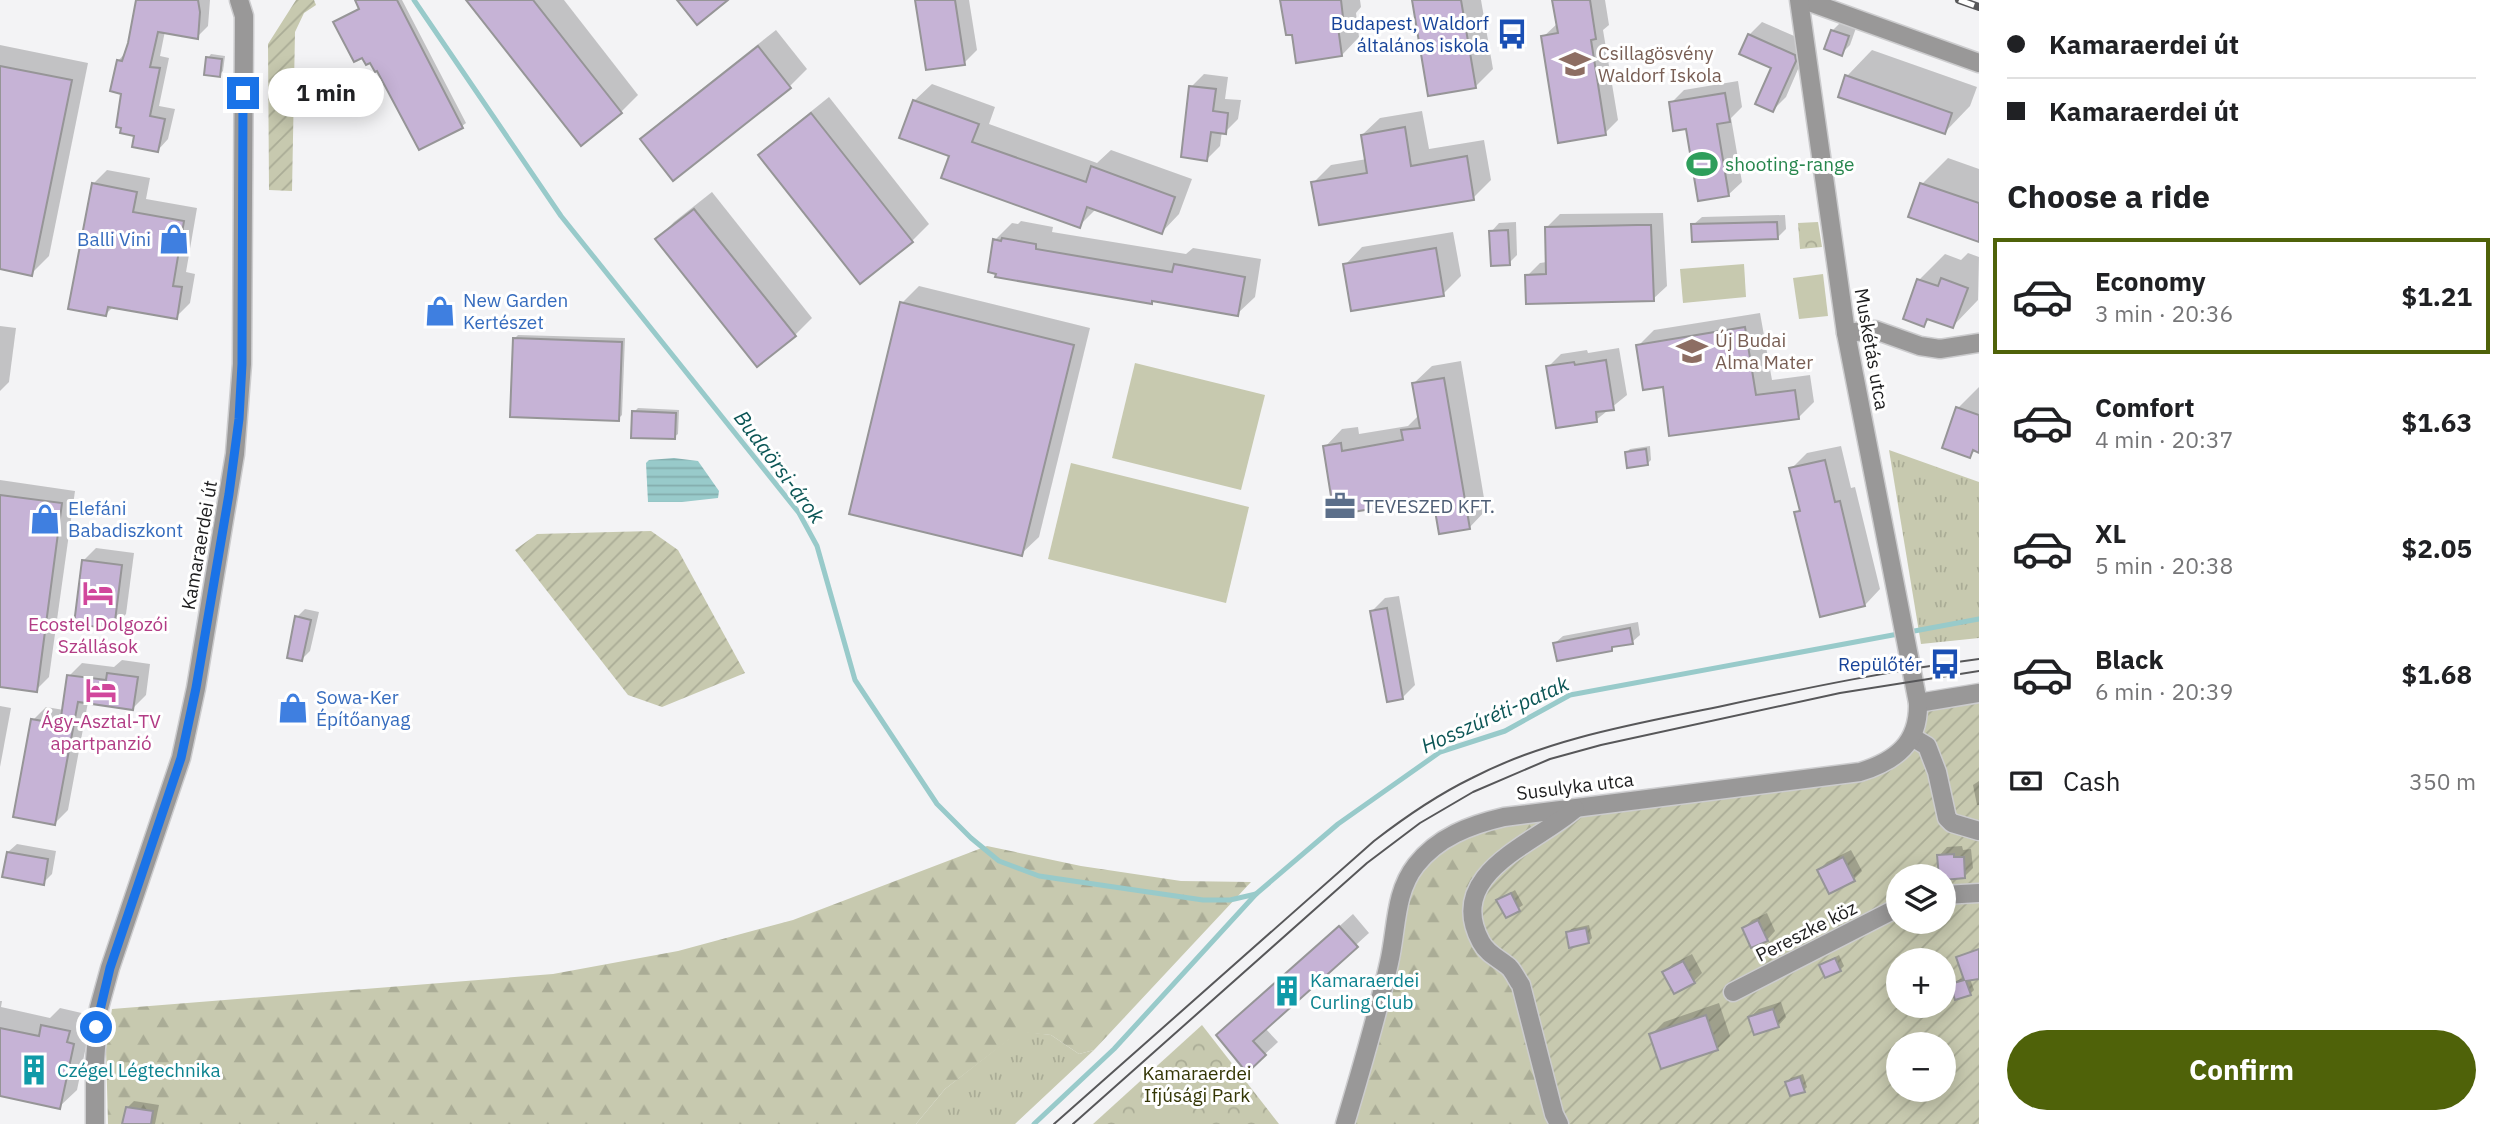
<!DOCTYPE html>
<meta charset="utf-8">
<style>
body{margin:0;font-family:"IBM Plex Sans",sans-serif;background:#f2f2f2;color:#202124;height:100vh;display:flex;flex-direction:column;font-size:26px;white-space:nowrap}
*{box-sizing:border-box;margin:0}
p{font-size:23px;color:#757577}
.icon{flex:none;width:38px;height:38px;fill:none;stroke:currentColor;stroke-width:2;stroke-linecap:round;stroke-linejoin:round}
.map{position:relative;flex:1;overflow:hidden}
.details{display:flex;flex-direction:column;background:#fff;width:525px}
.details>*{flex:none}
.hud{display:grid;align-content:center;height:154px;padding:0 28px;background:#fff}
.fabs{position:absolute;left:1886px;top:864px;display:grid;gap:14px}
.fabs a{display:grid;place-items:center;width:70px;height:70px;border-radius:50%;background:#fff;box-shadow:0 4px 18px #0003;font-size:35px}
.end{position:absolute;width:32px;height:32px;margin:-16px;border:9px solid #1a73e8;background:#fff;box-shadow:0 0 0 4px #fff}
.from{border-radius:50%}
.bubble{position:absolute;height:49px;border-radius:24px;background:#fff;box-shadow:0 4px 18px #0003;font-size:23px;font-weight:700;line-height:49px;text-align:center}
.hud b{display:flex;align-items:center;gap:24px;height:66px;font-size:26px}
.hud b+b{border-top:2px solid #e0e0e0}
.hud i{width:18px;height:18px;background:#202124}
ul{padding:0;list-style:none}
li{display:flex;align-items:center;gap:21px;height:116px;margin:0 14px 10px;padding:0 14px;border:4px solid transparent;border-radius:0px}
li div{flex:1}
li b{display:block;font-size:26px}
li em{font-style:normal;font-weight:700}
li.selected{border-color:#4f6209}
li>.icon{width:63px;height:63px;stroke-width:1.5}
h2{padding:0 28px;font-size:32px;line-height:84px}
.pay{display:flex;align-items:center;gap:18px;height:77px;padding:0 28px;font-size:26px}
.pay p{margin-inline-start:auto}
.primary-button{display:flex;gap:14px;margin-top:auto;padding:14px 28px}
.primary-button a{flex:1;height:80px;border-radius:42px;background:#4f6209;color:#fff;font-size:28px;font-weight:700;line-height:80px;text-align:center}
main{display:flex;flex:1;min-height:0}
.map>svg:first-child{display:block}
.grass{fill:url(#grass-tufts)}
.forest{fill:url(#forest-firs)}
.park{fill:url(#park-crowns)}
.garden{fill:url(#garden-furrows);fill-rule:evenodd}
.pitch{fill:#c7c9af}
.water{fill:url(#water-rules)}
.shadow{fill:#0003}
.lines{fill:none;stroke-linecap:round;stroke-linejoin:round}
.stream{stroke:#98caca;stroke-width:5}
.building{fill:#c6b3d6;stroke:#969597;stroke-width:2}
.minor-casing{stroke:#ccccce;stroke-width:21}
.tertiary-casing{stroke:#ccccce;stroke-width:21}
.minor{stroke:#999898;stroke-width:18}
.tertiary{stroke:#999898;stroke-width:18}
.tram{stroke:#575759;stroke-width:2}
.rail-casing{stroke:#575759;stroke-width:8}
.rail{stroke:#fff;stroke-width:5;stroke-dasharray:16;stroke-linecap:butt}
.route{stroke:#1a73e8;stroke-width:9}
.labels{text-anchor:middle;stroke-width:6;stroke-linejoin:round;paint-order:stroke}
.transit-label{font-size:19px;fill:#164399;stroke:#fff;text-anchor:end}
.education-label{font-size:19px;fill:#785e54;stroke:#fff;text-anchor:start}
.leisure-label{font-size:19px;fill:#27864d;stroke:#fff;text-anchor:start}
.shop-label{font-size:19px;fill:#366cbe;stroke:#fff;text-anchor:start}
.street-label{font-size:19px;fill:#1d1d1e;stroke:#fff}
.service-label{font-size:19px;fill:#4e5e75;stroke:#fff;text-anchor:start}
.hotel-label{font-size:19px;fill:#b23c85;stroke:#fff}
.culture-label{font-size:19px;fill:#0d838f;stroke:#fff;text-anchor:start}
.park-label{font-size:19px;fill:#333504;stroke:#fff}
.water-label{font-size:21px;font-style:italic;fill:#0c5656;stroke:#fff}
</style>
<main>
<div class="map">
<svg width="1979" height="1124" viewBox="0 0 1979 1124">
<defs>
<pattern id="grass-tufts" width="24" height="20" patternUnits="userSpaceOnUse" patternTransform="scale(1.75)"><rect width="24" height="20" fill="#c7c9af"/><path d="M3 7l-1-3M5 7V3M7 7l1-3M15 17l-1-3M17 17v-4M19 17l1-3" fill="none" stroke="#aaac96"/></pattern>
<pattern id="forest-firs" width="22" height="20" patternUnits="userSpaceOnUse" patternTransform="scale(1.75)"><rect width="22" height="20" fill="#c7c9af"/><path d="M5 1l3.5 6h-7zM16 11l3.5 6h-7z" fill="#aaac96"/></pattern>
<pattern id="park-crowns" width="20" height="18" patternUnits="userSpaceOnUse" patternTransform="scale(1.75)"><rect width="20" height="18" fill="#c7c9af"/><path d="M2 6a3 3 0 1 1 6 0M12 15a3 3 0 1 1 6 0" fill="none" stroke="#aaac96"/></pattern>
<pattern id="garden-furrows" width="10" height="10" patternUnits="userSpaceOnUse" patternTransform="scale(1.75)"><rect width="10" height="10" fill="#c7c9af"/><path d="M-1 1l2-2M0 10L10 0M9 11l2-2" fill="none" stroke="#aaac96"/></pattern>
<pattern id="water-rules" width="6" height="5" patternUnits="userSpaceOnUse" patternTransform="scale(1.75)"><rect width="6" height="5" fill="#98caca"/><path d="M0 2.5h6" fill="none" stroke="#83adad"/></pattern>
</defs>
<rect width="100%" height="100%" fill="#f3f3f5"/>
<!-- grass -->
<g class="grass">
<polygon points="1889,450 1979,482 1979,638 1921,644"/>
<polygon points="1019,1031 1051,1035 1079,1054 1094,1050 1015,1124 916,1124 945,1089"/>
</g>
<!-- forest -->
<g class="forest">
<polygon points="1567,816 1509,967 1559,1124 1338,1124 1409,892 1425,862 1452,840 1487,824"/>
<polygon points="987,846 1081,866 1181,881 1251,882 1094,1050 1079,1054 1051,1035 1019,1032 945,1089 916,1124 108,1124 106,1049 112,1009 553,974 678,951 793,920"/>
</g>
<!-- park -->
<g class="park">
<polygon points="1818,222 1822,247 1800,249 1798,223"/>
<polygon points="1202,1025 1279,1124 1093,1124"/>
</g>
<!-- garden -->
<g class="garden">
<polygon points="296,0 314,0 316,5 304,13 295,32 292,191 269,190 268,44"/>
<polygon points="651,531 678,550 745,673 662,707 628,695 515,550 537,534"/>
<path d="M1979 693V1124H1559L1521 985 1482 944 1476 890 1567 816 1890 759 1918 703ZM1899 877H1944V922H1899ZM1899 961H1944V1006H1899ZM1899 1045H1944V1090H1899Z"/>
</g>
<!-- pitch -->
<g class="pitch">
<polygon points="1744,264 1746,297 1683,303 1680,269"/>
<polygon points="1823,274 1828,316 1799,319 1793,278"/>
<polygon points="1135,363 1265,395 1241,490 1112,458"/>
<polygon points="1071,463 1249,507 1226,603 1048,559"/>
<polygon points="1168,1088 1200,1124 1127,1124"/>
</g>
<!-- water -->
<polygon class="water" points="674,458 698,461 719,491 718,498 682,502 648,502 646,463 649,460"/>
<!-- shadow -->
<g class="shadow">
<polygon points="138,0 210,0 208,26 197,37 165,31 160,56 169,58 159,106 175,109 168,139 158,150 136,134 123,93 118,61 127,51"/>
<polygon points="357,0 402,0 466,123 462,126 378,69 339,19 361,8"/>
<polygon points="468,0 564,0 638,95 621,112"/>
<polygon points="917,0 969,0 977,50 964,63"/>
<polygon points="1282,0 1360,0 1361,7 1356,13 1359,37 1342,55 1293,33"/>
<polygon points="1414,0 1481,0 1493,69 1476,86"/>
<polygon points="1554,0 1605,0 1609,25 1603,30 1618,120 1605,133 1543,37 1558,23"/>
<polygon points="1762,22 1808,42 1808,46 1786,97 1773,110 1773,67 1749,35"/>
<polygon points="1841,22 1856,28 1850,45 1841,54 1832,31"/>
<polygon points="776,30 807,69 790,86 643,139 660,122"/>
<polygon points="0,45 88,63 49,256 31,274 0,267"/>
<polygon points="1872,50 1977,87 1970,106 1945,132 1847,76"/>
<polygon points="211,54 225,56 223,71 219,75 208,58"/>
<polygon points="1204,74 1228,77 1225,99 1241,100 1238,119 1225,132 1222,131 1220,146 1207,159 1191,87"/>
<polygon points="1738,81 1742,107 1731,118 1742,182 1728,195 1671,103 1684,90"/>
<polygon points="932,84 995,107 989,124 1097,163 1111,150 1192,179 1179,214 1162,232 1097,208 1079,226 914,101"/>
<polygon points="829,97 929,224 912,241 761,155 778,138"/>
<polygon points="1422,111 1429,149 1484,140 1491,180 1473,198 1313,183 1331,165 1367,159 1362,135 1380,118"/>
<polygon points="1948,158 1979,169 1979,240 1922,184"/>
<polygon points="107,170 150,178 146,199 197,208 186,272 195,274 190,303 176,317 114,306 106,314 93,184"/>
<polygon points="712,192 812,318 795,335 657,240 674,222"/>
<polygon points="1663,213 1667,286 1653,299 1527,276 1540,263 1547,262 1546,228 1560,214"/>
<polygon points="1785,215 1786,229 1777,238 1693,225 1702,217"/>
<polygon points="1021,221 1053,227 1052,232 1186,254 1193,248 1261,259 1255,297 1237,314 995,240 1012,223 1018,224"/>
<polygon points="1516,222 1517,255 1509,263 1491,232 1499,223"/>
<polygon points="1453,232 1461,276 1443,294 1345,265 1362,247"/>
<polygon points="1968,253 1979,257 1978,300 1953,326 1930,318 1924,325 1919,280 1945,254 1961,260"/>
<polygon points="919,286 1090,328 1039,537 1021,554 902,303"/>
<polygon points="1760,313 1772,380 1810,375 1814,402 1798,418 1664,385 1638,346 1654,330"/>
<polygon points="0,326 16,328 9,382 0,391"/>
<polygon points="518,335 625,338 622,415 618,419 514,339"/>
<polygon points="1619,348 1627,395 1596,420 1548,367 1561,354 1587,350 1588,353"/>
<polygon points="1461,361 1486,510 1469,528 1434,497 1325,447 1342,429 1358,427 1359,434 1408,426 1419,415 1414,383 1432,366"/>
<polygon points="1979,387 1979,451 1976,450 1969,456 1958,408"/>
<polygon points="638,408 679,410 678,434 674,437 634,412"/>
<polygon points="1650,446 1651,460 1648,463 1627,452 1630,449"/>
<polygon points="1841,446 1851,488 1855,487 1880,589 1865,605 1796,513 1801,508 1791,469 1807,453"/>
<polygon points="0,480 75,491 49,677 36,690 0,685"/>
<polygon points="96,548 134,553 126,614 113,627 83,561"/>
<polygon points="1399,596 1415,685 1402,698 1372,611 1385,598"/>
<polygon points="305,609 319,612 310,651 302,659 297,617"/>
<polygon points="1638,622 1640,635 1632,642 1616,645 1611,649 1555,643 1563,636"/>
<polygon points="122,660 150,664 146,695 133,708 88,702 68,810 55,823 33,720 46,707 64,710 69,676 82,663 114,667"/>
<polygon points="0,706 11,708 0,767"/>
<polygon points="1979,781 1979,805 1977,805 1973,785"/>
<polygon points="17,844 56,851 52,874 43,883 8,852"/>
<polygon points="1962,846 1963,850 1971,849 1973,868 1965,876 1939,856 1947,847"/>
<polygon points="1851,850 1862,871 1854,879 1819,870 1827,862"/>
<polygon points="1515,890 1523,905 1507,916 1498,900"/>
<polygon points="1767,913 1775,931 1767,940 1744,928 1752,920"/>
<polygon points="1353,914 1369,933 1265,1028 1278,1042 1247,1071 1231,1023"/>
<polygon points="1589,925 1592,938 1588,942 1568,933 1571,929"/>
<polygon points="1692,954 1702,973 1694,981 1664,972 1673,964"/>
<polygon points="1839,955 1844,966 1840,970 1821,965"/>
<polygon points="1969,976 1974,990 1970,994 1952,984 1956,981"/>
<polygon points="0,1001 2,1001 1,1007 50,1018 60,1008 86,1014 83,1025 90,1027 77,1090 59,1107 0,1094"/>
<polygon points="1781,1002 1786,1017 1778,1026 1750,1017 1759,1009"/>
<polygon points="1719,1003 1730,1036 1717,1049 1651,1035 1664,1022"/>
<polygon points="1803,1074 1807,1087 1804,1090 1787,1082 1791,1078"/>
<polygon points="134,1101 159,1105 155,1124 124,1124 127,1108"/>
</g>
<g class="lines">
<!-- stream -->
<g class="stream">
<polyline points="414,0 561,216 799,513 817,546 855,680 937,804 971,838 999,861 1039,876 1203,900 1230,900 1256,894"/>
<polyline points="1034,1124 1114,1049 1256,894 1338,824 1440,752 1505,731 1570,695 1979,619"/>
</g>
</g>
<!-- building -->
<g class="building">
<polygon points="136,0 198,0 200,12 198,39 158,32 150,67 160,68 150,116 165,119 158,152 132,147 134,136 120,133 121,128 116,127 121,94 110,91 117,60 122,61 128,43"/>
<polygon points="355,0 397,0 463,128 419,150 377,71 375,72 370,63 366,65 362,58 354,62 333,22 359,9"/>
<polygon points="466,0 533,0 622,113 581,146"/>
<polygon points="677,0 728,0 697,25"/>
<polygon points="915,0 955,0 965,65 926,70"/>
<polygon points="1280,0 1341,0 1344,26 1338,27 1342,56 1296,63 1292,35 1286,35"/>
<polygon points="1412,0 1461,0 1476,88 1428,96"/>
<polygon points="1552,0 1590,0 1596,39 1591,40 1606,135 1558,143 1541,36 1558,33"/>
<polygon points="1831,30 1849,36 1842,56 1824,49"/>
<polygon points="1748,34 1795,55 1796,61 1773,112 1755,104 1771,68 1739,54"/>
<polygon points="758,46 791,88 673,181 640,139"/>
<polygon points="206,57 222,59 220,77 204,75"/>
<polygon points="0,66 72,80 32,276 0,269"/>
<polygon points="1845,75 1952,113 1945,134 1838,97"/>
<polygon points="1189,86 1216,89 1213,111 1228,113 1226,134 1211,132 1207,161 1181,157"/>
<polygon points="1725,93 1730,122 1717,124 1729,196 1698,201 1686,129 1673,131 1669,102"/>
<polygon points="913,100 979,124 972,142 1086,182 1091,166 1175,197 1162,234 1087,207 1080,228 941,178 949,156 899,138"/>
<polygon points="811,113 913,242 860,284 758,155"/>
<polygon points="1405,127 1411,166 1467,156 1474,200 1319,225 1311,182 1367,173 1361,135"/>
<polygon points="92,183 137,192 133,212 184,221 173,286 182,287 177,319 108,307 106,316 68,309"/>
<polygon points="1920,183 1979,203 1979,242 1908,217"/>
<polygon points="694,209 796,336 757,367 655,239"/>
<polygon points="1777,222 1778,239 1692,242 1691,224"/>
<polygon points="1637,225 1651,225 1654,301 1526,304 1525,275 1546,274 1545,227"/>
<polygon points="1508,230 1510,265 1491,266 1489,231"/>
<polygon points="1002,238 1036,244 1036,249 1172,272 1174,264 1245,277 1238,316 1152,301 1152,304 995,277 996,274 988,272 993,239 1001,241"/>
<polygon points="1436,248 1444,296 1351,311 1343,264"/>
<polygon points="1941,278 1968,288 1953,328 1927,319 1924,327 1903,319 1917,279 1938,286"/>
<polygon points="900,302 1074,345 1022,556 849,514"/>
<polygon points="1745,327 1756,395 1795,390 1799,419 1669,436 1663,387 1643,390 1636,345"/>
<polygon points="513,338 622,342 619,421 510,417"/>
<polygon points="1606,360 1614,410 1596,412 1597,422 1556,428 1546,366 1574,362 1575,365"/>
<polygon points="1444,378 1470,529 1439,534 1433,499 1334,515 1323,446 1341,443 1342,451 1403,440 1401,430 1420,428 1412,383"/>
<polygon points="1956,407 1979,415 1979,453 1973,450 1970,458 1942,448"/>
<polygon points="632,411 676,413 675,439 631,438"/>
<polygon points="1646,449 1648,465 1627,468 1625,452"/>
<polygon points="1825,460 1835,502 1840,501 1865,606 1820,617 1794,512 1800,511 1789,468"/>
<polygon points="0,495 62,503 37,692 0,687"/>
<polygon points="82,560 122,565 114,629 74,624"/>
<polygon points="1387,608 1403,699 1387,702 1370,611"/>
<polygon points="295,616 311,620 302,661 287,658"/>
<polygon points="1630,628 1633,644 1612,647 1612,651 1557,661 1553,643"/>
<polygon points="107,673 138,677 133,710 78,702 55,825 13,817 31,719 60,724 67,675 106,680"/>
<polygon points="7,852 48,859 44,885 2,877"/>
<polygon points="1954,854 1954,857 1964,857 1965,878 1944,880 1944,877 1939,877 1937,855"/>
<polygon points="1843,857 1855,881 1829,894 1817,870"/>
<polygon points="1511,893 1520,911 1506,918 1496,900"/>
<polygon points="1758,920 1768,941 1751,948 1742,928"/>
<polygon points="1339,926 1358,947 1253,1041 1266,1055 1247,1073 1216,1035"/>
<polygon points="1586,928 1589,943 1569,948 1566,932"/>
<polygon points="1979,949 1979,979 1966,981 1971,995 1955,1000 1950,984 1964,980 1956,957"/>
<polygon points="1835,958 1841,971 1825,978 1819,965"/>
<polygon points="1683,961 1695,983 1674,994 1662,972"/>
<polygon points="1773,1009 1779,1027 1754,1035 1748,1017"/>
<polygon points="1706,1015 1718,1050 1661,1069 1649,1034"/>
<polygon points="41,1025 70,1031 67,1042 74,1044 60,1109 0,1096 0,1028 39,1036"/>
<polygon points="1800,1077 1805,1092 1790,1096 1785,1082"/>
<polygon points="126,1107 153,1111 151,1124 122,1124"/>
</g>
<g class="lines">
<!-- minor casing -->
<g class="minor-casing">
<g id="minor">
<polyline points="1804,0 1979,63"/>
<polyline points="1846,333 1875,330 1920,346 1940,349 1979,343"/>
<polyline points="1918,703 1979,693"/>
<polyline points="1912,737 1927,746 1937,772 1947,818 1952,823 1979,831"/>
<polyline points="1944,895 1979,893"/>
<polyline points="1733,992 1899,907"/>
<path d="M1345 1124C1361 1070 1377 1017 1389 963 1397 929 1394 893 1416 865 1438 837 1470 825 1504 817L1860 772C1896 761 1919 743 1918 703L1846 333 1799 0"/>
<path d="M1559 1124 1554 1114 1521 985C1517 980 1514 972 1509 967 1499 958 1488 955 1481 942 1444 873 1535 844 1575 809"/>
</g>
</g>
<!-- tertiary casing -->
<g class="tertiary-casing">
<polyline id="tertiary" points="95,1124 95,1061 99,1008 110,968 181,758 196,688 235,454 242,364 244,31 244,16 239,0"/>
</g>
<!-- minor -->
<use href="#minor" class="minor"/>
<!-- tertiary -->
<use href="#tertiary" class="tertiary"/>
<!-- tram -->
<g class="tram">
<path d="M1054 1124 1374 841C1405 817 1437 795 1472 778 1551 737 1641 723 1727 705 1811 687 1894 670 1979 659"/>
<polyline points="1073,1124 1367,863 1420,823 1473,792 1550,759 1601,745 1840,693 1979,671"/>
</g>
<!-- rail casing -->
<g class="rail-casing">
<polyline id="rail" points="1959,0 1979,7"/>
</g>
<!-- rail -->
<use href="#rail" class="rail"/>
</g>
<g class="lines">
<!-- route -->
<polyline class="route" points="96,1027 110,968 181,758 196,688 229,494 239,419 242,364 243,93"/>
</g>
<!-- icons -->
<defs>
<g id="bus-bare" transform="scale(2.415)"><path d="M-5-6H5V4H4V6H2V4H-2V6H-4V4H-5ZM-3.5-4V0h7V-4ZM-3.5 1.2v1.5H-2V1.2ZM2 1.2v1.5H3.5V1.2Z" fill="#1a4fb4" stroke="#fff" stroke-width="2.5" paint-order="stroke"/></g>
<g id="school-bare" transform="scale(2.415)"><path d="M0-5L7-2L0 1L-7-2ZM-4 1L0 2.5L4 1V4Q0 6-4 4Z" fill="#8d6e63" stroke="#fff" stroke-width="2.5" paint-order="stroke"/></g>
<g id="stadium-bare" transform="scale(2.415)"><path d="M0-5a6.5 5 0 1 0 0 10a6.5 5 0 1 0 0-10ZM-3.5-1.8h7v3.6h-7Z" fill="#2e9e5b" stroke="#fff" stroke-width="2.5" paint-order="stroke"/></g>
<g id="shop-bare" transform="scale(2.415)"><path d="M-5-2.5h2.3a2.7 3.5 0 0 1 5.4 0H5L5.5 6h-11ZM-1.5-2.5h3a1.5 2.3 0 0 0-3 0Z" fill="#3f7fe0" stroke="#fff" stroke-width="2.5" paint-order="stroke"/></g>
<g id="office-bare" transform="scale(2.415)"><path d="M-6-3h4V-5.5h4V-3h4V5H-6ZM-1-4.5V-3h2v-1.5ZM-6 0V1H6V0Z" fill="#5c6f8a" stroke="#fff" stroke-width="2.5" paint-order="stroke"/></g>
<g id="hotel-bare" transform="scale(2.415)"><path d="M-6-4.5h1.5V1H6V5H4.5V3h-9V5H-6ZM-4 0a1.8 1.8 0 1 1 3.6 0ZM.5 0V-2.5h3Q6-2.5 6 0Z" fill="#d1479c" stroke="#fff" stroke-width="2.5" paint-order="stroke"/></g>
<g id="building-bare" transform="scale(2.415)"><path d="M-4-6H4V6H1V3H-1V6H-4ZM-2.5-4.3h1.7v1.8h-1.7ZM.8-4.3h1.7v1.8H.8ZM-2.5-1h1.7V.8h-1.7ZM.8-1h1.7V.8H.8Z" fill="#0f9aa8" stroke="#fff" stroke-width="2.5" paint-order="stroke"/></g>
</defs>
<g fill-rule="evenodd">
<use href="#bus-bare" x="1512" y="34"/>
<use href="#school-bare" x="1575" y="64"/>
<use href="#stadium-bare" x="1702" y="164"/>
<use href="#shop-bare" x="174" y="239"/>
<use href="#shop-bare" x="440" y="311"/>
<use href="#school-bare" x="1692" y="351"/>
<use href="#office-bare" x="1340" y="506"/>
<use href="#shop-bare" x="45" y="519"/>
<use href="#hotel-bare" x="98" y="593"/>
<use href="#bus-bare" x="1945" y="664"/>
<use href="#hotel-bare" x="101" y="690"/>
<use href="#shop-bare" x="293" y="708"/>
<use href="#building-bare" x="1287" y="991"/>
<use href="#building-bare" x="34" y="1070"/>
</g>
<g class="labels">
<!-- transit labels -->
<g class="transit-label">
<text x="1489" y="30">Budapest, Waldorf<tspan x="1489" dy="22">általános iskola</tspan></text>
<text x="1922" y="671">Repülőtér</text>
</g>
<!-- education labels -->
<g class="education-label">
<text x="1598" y="60">Csillagösvény<tspan x="1598" dy="22">Waldorf Iskola</tspan></text>
<text x="1715" y="347">Új Budai<tspan x="1715" dy="22">Alma Mater</tspan></text>
</g>
<!-- leisure labels -->
<g class="leisure-label">
<text x="1725" y="171">shooting-range</text>
</g>
<!-- shop labels -->
<g class="shop-label">
<text x="151" y="246" text-anchor="end">Balli Vini</text>
<text x="463" y="307">New Garden<tspan x="463" dy="22">Kertészet</tspan></text>
<text x="68" y="515">Elefáni<tspan x="68" dy="22">Babadiszkont</tspan></text>
<text x="316" y="704">Sowa-Ker<tspan x="316" dy="22">Építőanyag</tspan></text>
</g>
<!-- street labels -->
<g class="street-label">
<text transform="translate(1872 349) rotate(80)" y="7">Muskétás utca</text>
<text transform="translate(199 545) rotate(-80)" y="7">Kamaraerdei út</text>
<text transform="translate(1575 786) rotate(-7)" y="7">Susulyka utca</text>
<text transform="translate(1806 931) rotate(-27)" y="7">Pereszke köz</text>
</g>
<!-- service labels -->
<g class="service-label">
<text x="1363" y="513">TEVESZED KFT.</text>
</g>
<!-- hotel labels -->
<g class="hotel-label">
<text x="98" y="631">Ecostel Dolgozói<tspan x="98" dy="22">Szállások</tspan></text>
<text x="101" y="728">Ágy-Asztal-TV<tspan x="101" dy="22">apartpanzió</tspan></text>
</g>
<!-- culture labels -->
<g class="culture-label">
<text x="1310" y="987">Kamaraerdei<tspan x="1310" dy="22">Curling Club</tspan></text>
<text x="57" y="1077">Czégel Légtechnika</text>
</g>
<!-- park labels -->
<g class="park-label">
<text x="1197" y="1080">Kamaraerdei<tspan x="1197" dy="22">Ifjúsági Park</tspan></text>
</g>
<!-- water labels -->
<g class="water-label">
<text transform="translate(779 467) rotate(53)" y="7">Budaörsi-árok</text>
<text transform="translate(1495 715) rotate(-24)" y="7">Hosszúréti-patak</text>
</g>
</g>
</svg>
<div class="fabs">
<a><svg class="icon" aria-label="layers" viewBox="0 0 24 24"><path d="M12 4l9 5-9 5-9-5zM3 14l9 5 9-5"/></svg></a>
<a>+</a>
<a>−</a>
</div>
<i class="end from" style="left:96px;top:1027px"></i>
<i class="end" style="left:243px;top:93px"></i>
<div class="bubble" style="left:268px;top:68px;width:116px">1 min</div>
</div>
<section class="details">
<div class="hud">
<b><i class="from"></i>Kamaraerdei út</b>
<b><i></i>Kamaraerdei út</b>
</div>
<h2>Choose a ride</h2>
<ul>
<li class="selected"><svg class="icon" aria-label="car" viewBox="0 0 24 24"><path d="M5 17H2v-5l4-1 3-4h7l3 4 3 1v5h-3M9 17h6M6 11h13"/><circle cx="7" cy="17" r="2"/><circle cx="17" cy="17" r="2"/></svg><div><b>Economy</b><p>3 min · 20:36</p></div><em>$1.21</em></li>
<li><svg class="icon" aria-label="car" viewBox="0 0 24 24"><path d="M5 17H2v-5l4-1 3-4h7l3 4 3 1v5h-3M9 17h6M6 11h13"/><circle cx="7" cy="17" r="2"/><circle cx="17" cy="17" r="2"/></svg><div><b>Comfort</b><p>4 min · 20:37</p></div><em>$1.63</em></li>
<li><svg class="icon" aria-label="car" viewBox="0 0 24 24"><path d="M5 17H2v-5l4-1 3-4h7l3 4 3 1v5h-3M9 17h6M6 11h13"/><circle cx="7" cy="17" r="2"/><circle cx="17" cy="17" r="2"/></svg><div><b>XL</b><p>5 min · 20:38</p></div><em>$2.05</em></li>
<li><svg class="icon" aria-label="car" viewBox="0 0 24 24"><path d="M5 17H2v-5l4-1 3-4h7l3 4 3 1v5h-3M9 17h6M6 11h13"/><circle cx="7" cy="17" r="2"/><circle cx="17" cy="17" r="2"/></svg><div><b>Black</b><p>6 min · 20:39</p></div><em>$1.68</em></li>
</ul>
<div class="pay"><svg class="icon" aria-label="cash" viewBox="0 0 24 24"><path d="M3 7h18v10H3z"/><circle cx="12" cy="12" r="2"/></svg>Cash<p>350 m</p></div>
<div class="primary-button"><a>Confirm</a></div>
</section>
</main>
